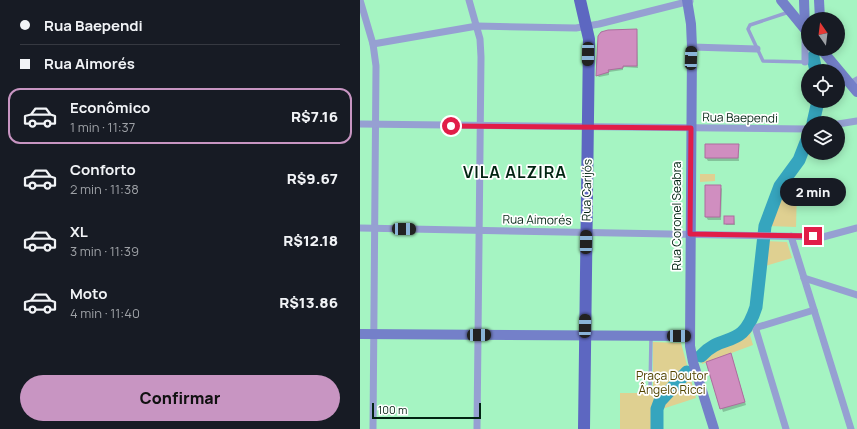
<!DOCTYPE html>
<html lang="pt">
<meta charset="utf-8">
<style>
body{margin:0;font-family:Manrope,sans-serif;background:#20242c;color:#f1f3f6;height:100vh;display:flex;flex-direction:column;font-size:15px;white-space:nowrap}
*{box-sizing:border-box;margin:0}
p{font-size:13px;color:#9ea1a6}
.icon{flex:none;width:22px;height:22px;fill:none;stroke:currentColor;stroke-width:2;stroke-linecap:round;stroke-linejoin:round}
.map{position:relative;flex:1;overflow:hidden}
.sheet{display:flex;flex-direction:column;background:#171b24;width:360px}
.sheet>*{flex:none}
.guide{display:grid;align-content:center;height:88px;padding:0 20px;background:#171b24}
.needle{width:26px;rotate:346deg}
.controls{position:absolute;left:441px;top:12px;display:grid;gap:8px}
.controls a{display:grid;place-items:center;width:44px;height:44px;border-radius:50%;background:#171b24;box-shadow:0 2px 10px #0003;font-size:20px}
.scale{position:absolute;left:12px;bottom:10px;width:109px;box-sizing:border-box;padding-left:4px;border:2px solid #022412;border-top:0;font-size:11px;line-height:14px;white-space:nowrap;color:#022412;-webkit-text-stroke:3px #fff;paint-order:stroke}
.end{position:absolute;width:18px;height:18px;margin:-9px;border:5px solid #e11d48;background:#fff;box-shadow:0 0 0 2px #fff}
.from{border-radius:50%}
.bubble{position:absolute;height:28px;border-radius:14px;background:#171b24;box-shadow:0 2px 10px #0003;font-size:13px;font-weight:800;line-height:28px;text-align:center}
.car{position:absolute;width:12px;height:24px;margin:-12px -6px;border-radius:5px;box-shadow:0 0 3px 1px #0007;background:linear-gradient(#222 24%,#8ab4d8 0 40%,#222 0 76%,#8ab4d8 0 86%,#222 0)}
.guide b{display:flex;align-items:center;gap:14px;height:38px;font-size:15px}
.guide b+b{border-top:1px solid #363941}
.guide i{width:10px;height:10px;background:#f1f3f6}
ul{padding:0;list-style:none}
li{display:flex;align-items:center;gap:12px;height:56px;margin:0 8px 6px;padding:0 12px;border:2px solid transparent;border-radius:12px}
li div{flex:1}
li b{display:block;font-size:15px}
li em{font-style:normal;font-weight:800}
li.selected{border-color:#c895c2}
li>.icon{width:36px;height:36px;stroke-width:1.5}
.action{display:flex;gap:8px;margin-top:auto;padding:8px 20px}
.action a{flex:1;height:46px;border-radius:24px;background:#c895c2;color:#111;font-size:16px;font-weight:800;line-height:46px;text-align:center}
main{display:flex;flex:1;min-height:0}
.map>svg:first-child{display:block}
.green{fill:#dfd091}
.shadow{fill:#0003}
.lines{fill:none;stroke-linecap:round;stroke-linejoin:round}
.river{stroke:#36a5be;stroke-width:13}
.building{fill:#d08ec0;stroke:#ad6d9e}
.lane{stroke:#96a0d2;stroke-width:3.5}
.street{stroke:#96a0d2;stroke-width:7}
.secondary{stroke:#7480c9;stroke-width:10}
.primary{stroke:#5d67c1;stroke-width:12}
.route{stroke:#e11d48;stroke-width:5}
.labels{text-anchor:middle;stroke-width:3.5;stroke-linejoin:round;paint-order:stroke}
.street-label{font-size:12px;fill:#022412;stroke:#fff}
.park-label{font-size:12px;fill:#514400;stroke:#fff}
.district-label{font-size:16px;font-weight:bold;letter-spacing:1px;fill:#022412;stroke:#fff}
</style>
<main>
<section class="sheet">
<div class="guide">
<b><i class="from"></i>Rua Baependi</b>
<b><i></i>Rua Aimorés</b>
</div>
<ul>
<li class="selected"><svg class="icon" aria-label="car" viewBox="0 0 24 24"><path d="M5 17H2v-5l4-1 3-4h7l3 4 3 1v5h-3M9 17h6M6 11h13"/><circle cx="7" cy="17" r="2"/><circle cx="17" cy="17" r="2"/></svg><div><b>Econômico</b><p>1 min · 11:37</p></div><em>R$7.16</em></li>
<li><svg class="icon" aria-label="car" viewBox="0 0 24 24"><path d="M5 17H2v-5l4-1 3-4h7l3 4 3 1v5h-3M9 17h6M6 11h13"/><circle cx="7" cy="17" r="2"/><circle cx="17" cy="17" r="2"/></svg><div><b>Conforto</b><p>2 min · 11:38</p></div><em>R$9.67</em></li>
<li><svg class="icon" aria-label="car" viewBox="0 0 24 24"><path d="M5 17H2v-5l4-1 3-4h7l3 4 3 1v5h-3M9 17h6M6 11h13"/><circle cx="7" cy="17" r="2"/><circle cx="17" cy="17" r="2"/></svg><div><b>XL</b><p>3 min · 11:39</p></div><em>R$12.18</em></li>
<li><svg class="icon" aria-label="car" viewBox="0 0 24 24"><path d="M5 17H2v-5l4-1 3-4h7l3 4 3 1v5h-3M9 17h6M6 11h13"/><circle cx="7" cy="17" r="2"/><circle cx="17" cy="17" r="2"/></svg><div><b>Moto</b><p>4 min · 11:40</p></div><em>R$13.86</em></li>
</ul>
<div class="action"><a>Confirmar</a></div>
</section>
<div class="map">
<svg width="497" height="429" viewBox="0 0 497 429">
<rect width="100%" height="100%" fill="#a5f4c2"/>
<!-- green -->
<g class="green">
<polygon points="340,174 355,174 355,181 340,182"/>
<polygon points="422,186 437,190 436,227 408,226"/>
<polygon points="405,241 427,242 432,258 402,267"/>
<polygon points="397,321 390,335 393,345 342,364 339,351 376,339"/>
<polygon points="293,342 321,343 336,398 299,410 298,402 294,405 295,429 260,429 260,393 286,393 293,391"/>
</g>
<!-- shadow -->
<g class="shadow">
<polygon points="277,30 278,68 263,67 263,70 249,72 249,75 239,77 237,75"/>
<polygon points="378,145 379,161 348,161 346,158"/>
<polygon points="346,186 360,186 362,189 361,220 348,220 346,217"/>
<polygon points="374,217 375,225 366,225 365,223"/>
<polygon points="372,357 386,405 363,412 347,363"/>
</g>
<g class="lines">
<!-- river -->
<g class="river">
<polyline points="453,57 456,71"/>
<polyline points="453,123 458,101"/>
<path d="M341 356C364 331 382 351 396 307L405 226 420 186 439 160 448 137"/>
<polyline points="297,429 297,409 300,401 327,372"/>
</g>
</g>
<!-- building -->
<g class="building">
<polygon points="277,29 277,66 263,66 263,68 248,70 249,72 236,76 238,36 241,32 248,30"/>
<polygon points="345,144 379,144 378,158 345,158"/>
<polygon points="345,185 361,185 360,217 345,217"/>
<rect x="364" y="216" width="10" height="8"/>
<polygon points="371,353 385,402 360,409 346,362"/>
</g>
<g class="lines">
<!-- lane -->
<g class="lane">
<polyline points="429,12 390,25 388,29 403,61 445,62"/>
<polyline points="290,390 291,337"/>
</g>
<!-- street -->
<g class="street">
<polyline points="0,0 13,44 16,66 13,429"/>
<polyline points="109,0 120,39 121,57 117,429"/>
<polyline points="445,29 445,62"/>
<polyline points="13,44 117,26 216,28 239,24 330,1"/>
<polyline points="332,47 397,49"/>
<polyline points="490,84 497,80"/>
<polyline points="0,124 448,129"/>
<polyline points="478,124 497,121"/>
<polyline points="0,228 463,237 497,228"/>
<polyline points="431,236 491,429"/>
<polyline points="444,278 497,295"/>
<polyline points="426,429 396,330 398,327 454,310"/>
</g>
<!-- secondary -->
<g class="secondary">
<polyline points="327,0 331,24 332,47 330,346 333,362 354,429"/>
<polyline points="421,0 448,33"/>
<polyline points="444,0 445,29"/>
<polyline points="459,0 460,19"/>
<polyline points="461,49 497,92"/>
<polyline points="0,334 330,336"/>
</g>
<!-- primary -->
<polyline class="primary" points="220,0 229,39 224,429"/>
</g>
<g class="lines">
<!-- route -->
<polyline class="route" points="91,126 331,128 330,234 453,236"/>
</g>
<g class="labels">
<!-- street labels -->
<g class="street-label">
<text transform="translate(380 118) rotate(1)" y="4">Rua Baependi</text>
<text transform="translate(227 190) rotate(-89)" y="4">Rua Carijós</text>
<text transform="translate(317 216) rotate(-90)" y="4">Rua Coronel Seabra</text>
<text transform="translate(177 220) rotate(1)" y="4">Rua Aimorés</text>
</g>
<!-- park labels -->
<g class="park-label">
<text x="312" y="380">Praça Doutor<tspan x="312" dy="14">Ângelo Ricci</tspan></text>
</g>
<!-- district labels -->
<g class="district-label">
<text x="155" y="178">VILA ALZIRA</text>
</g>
</g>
</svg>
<div class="controls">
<a><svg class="needle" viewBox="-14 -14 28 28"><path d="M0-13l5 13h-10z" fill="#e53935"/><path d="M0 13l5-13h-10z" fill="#9ea1a6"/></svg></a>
<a><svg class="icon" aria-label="locate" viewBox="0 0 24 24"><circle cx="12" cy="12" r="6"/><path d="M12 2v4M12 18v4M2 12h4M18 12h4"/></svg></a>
<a><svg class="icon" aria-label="layers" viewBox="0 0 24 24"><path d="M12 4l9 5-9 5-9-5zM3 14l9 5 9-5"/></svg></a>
</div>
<div class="scale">100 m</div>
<i class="end from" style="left:91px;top:126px"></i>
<i class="end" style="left:453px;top:236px"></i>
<div class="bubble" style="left:420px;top:178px;width:66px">2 min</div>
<i class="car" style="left:228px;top:54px;rotate:181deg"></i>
<i class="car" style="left:331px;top:58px;rotate:2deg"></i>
<i class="car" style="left:44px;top:229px;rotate:91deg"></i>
<i class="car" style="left:226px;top:242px;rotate:1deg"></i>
<i class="car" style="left:225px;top:326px;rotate:1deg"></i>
<i class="car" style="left:119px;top:335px;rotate:89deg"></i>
<i class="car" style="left:319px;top:336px;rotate:91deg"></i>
</div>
</main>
